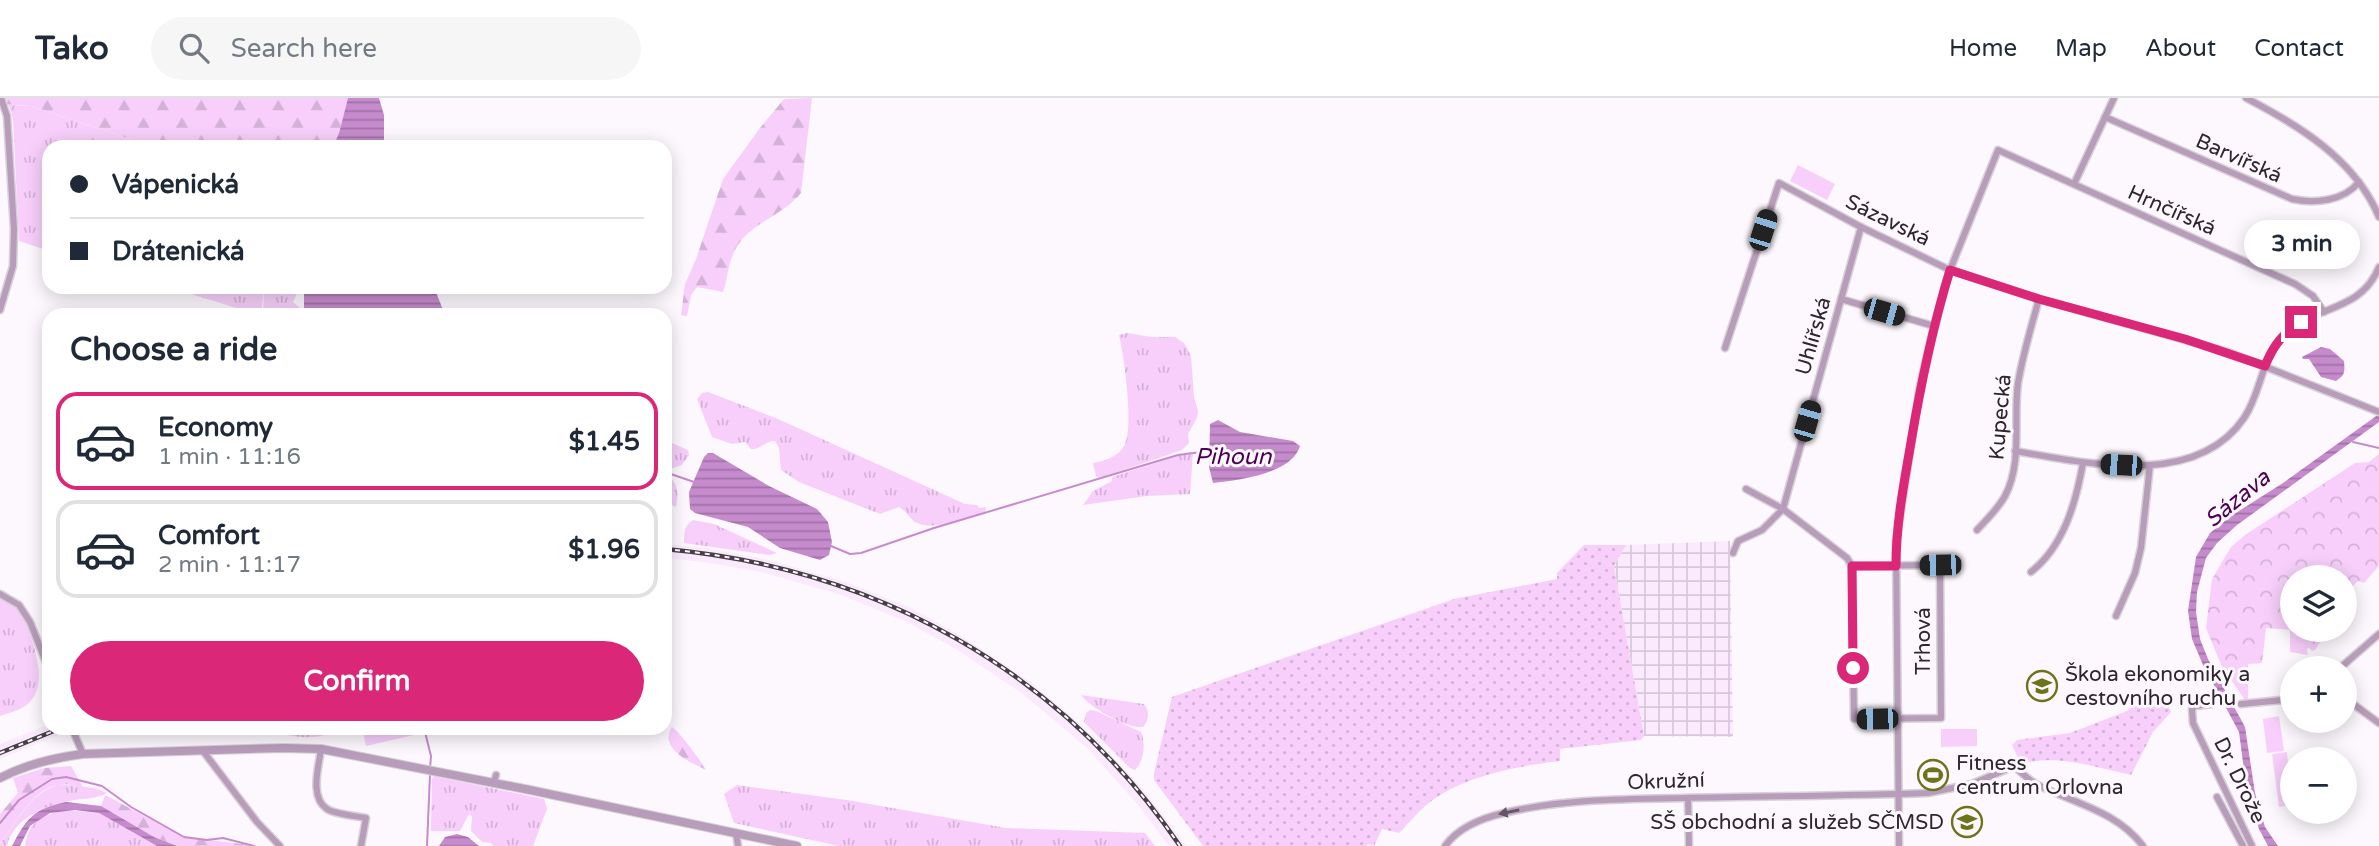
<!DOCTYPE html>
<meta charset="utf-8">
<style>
body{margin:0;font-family:"Varela Round",sans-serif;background:#f6f6f7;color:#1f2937;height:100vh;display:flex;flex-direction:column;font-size:26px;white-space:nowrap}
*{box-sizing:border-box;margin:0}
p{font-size:23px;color:#747a83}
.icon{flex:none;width:38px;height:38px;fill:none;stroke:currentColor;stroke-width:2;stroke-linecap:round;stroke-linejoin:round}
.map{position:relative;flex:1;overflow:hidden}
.sheet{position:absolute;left:42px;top:210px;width:630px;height:427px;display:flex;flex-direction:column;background:#fff;border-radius:21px;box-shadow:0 4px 18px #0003}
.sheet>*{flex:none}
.guide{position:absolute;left:42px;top:42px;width:630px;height:154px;border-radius:21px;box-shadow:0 4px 18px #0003;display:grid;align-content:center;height:154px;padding:0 28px;background:#fff}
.fabs{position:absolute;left:2280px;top:467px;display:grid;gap:14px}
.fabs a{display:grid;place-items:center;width:77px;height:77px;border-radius:50%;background:#fff;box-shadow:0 4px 18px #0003;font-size:35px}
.end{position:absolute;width:32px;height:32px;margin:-16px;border:9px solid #db2777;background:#fff;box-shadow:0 0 0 4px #fff}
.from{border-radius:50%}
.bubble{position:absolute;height:49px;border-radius:24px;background:#fff;box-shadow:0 4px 18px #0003;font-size:23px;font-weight:800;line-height:49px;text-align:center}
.car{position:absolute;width:21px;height:42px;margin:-21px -10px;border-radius:9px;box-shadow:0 0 5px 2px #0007;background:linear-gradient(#222 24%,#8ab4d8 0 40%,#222 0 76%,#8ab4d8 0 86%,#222 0)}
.guide b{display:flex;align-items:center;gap:24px;height:66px;font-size:26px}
.guide b+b{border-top:2px solid #e0e1e3}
.guide i{width:18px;height:18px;background:#1f2937}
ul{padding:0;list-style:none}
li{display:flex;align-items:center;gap:21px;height:98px;margin:0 14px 10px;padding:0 14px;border:4px solid #e0e1e3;border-radius:21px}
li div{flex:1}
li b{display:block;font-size:26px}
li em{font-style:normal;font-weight:800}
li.active{border-color:#db2777}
li>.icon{width:63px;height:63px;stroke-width:1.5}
h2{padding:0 28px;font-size:32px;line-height:84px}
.cta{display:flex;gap:14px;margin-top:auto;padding:14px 28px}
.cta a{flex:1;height:80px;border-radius:42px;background:#db2777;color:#fff;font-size:28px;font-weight:800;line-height:80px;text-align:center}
header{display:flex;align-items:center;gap:42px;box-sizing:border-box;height:98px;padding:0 35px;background:#fff;border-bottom:2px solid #e0e1e3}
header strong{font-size:33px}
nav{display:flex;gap:38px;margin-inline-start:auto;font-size:24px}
.search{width:490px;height:63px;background:#f6f6f7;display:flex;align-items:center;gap:18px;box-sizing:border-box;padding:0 24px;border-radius:38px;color:#747a83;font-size:26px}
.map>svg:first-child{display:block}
.built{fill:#fbeafd}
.industrial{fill:url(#industrial-grid)}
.grass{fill:url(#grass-tufts)}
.forest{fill:url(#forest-firs)}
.park{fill:url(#park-crowns)}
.garden{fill:url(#garden-dots)}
.pitch{fill:#f7cffa}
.water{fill:url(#water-rules)}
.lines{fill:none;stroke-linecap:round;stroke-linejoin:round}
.stream{stroke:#c68bcc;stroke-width:2}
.minor-casing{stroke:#d8d2d8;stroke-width:9}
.tertiary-casing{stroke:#d8d2d8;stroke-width:10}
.minor{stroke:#b89dba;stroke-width:6}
.tertiary{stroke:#b89dba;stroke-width:8}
.rail-casing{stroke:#473e48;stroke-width:4.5}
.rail{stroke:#fdf8fd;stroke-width:2;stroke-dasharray:5;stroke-linecap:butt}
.oneway{fill:#655567}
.route{stroke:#db2777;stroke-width:9}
.labels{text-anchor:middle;stroke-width:6;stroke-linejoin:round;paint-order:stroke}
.street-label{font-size:21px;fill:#2e252f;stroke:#fdf8fd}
.poi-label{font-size:21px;fill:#2e252f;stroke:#fdf8fd;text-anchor:start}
.water-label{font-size:23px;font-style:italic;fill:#4c0054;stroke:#fdf8fd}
</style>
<header>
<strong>Tako</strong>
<div class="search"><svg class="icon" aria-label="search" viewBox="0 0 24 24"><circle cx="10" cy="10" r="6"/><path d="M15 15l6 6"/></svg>Search here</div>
<nav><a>Home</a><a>Map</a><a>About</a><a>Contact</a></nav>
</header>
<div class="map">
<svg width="2379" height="748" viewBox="0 0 2379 748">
<defs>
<pattern id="industrial-grid" width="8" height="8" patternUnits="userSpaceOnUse" patternTransform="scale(1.75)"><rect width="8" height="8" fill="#fbeafd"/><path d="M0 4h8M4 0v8" fill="none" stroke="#d7c9d9"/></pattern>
<pattern id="grass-tufts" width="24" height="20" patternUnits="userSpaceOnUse" patternTransform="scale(1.75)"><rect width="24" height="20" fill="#f7cffa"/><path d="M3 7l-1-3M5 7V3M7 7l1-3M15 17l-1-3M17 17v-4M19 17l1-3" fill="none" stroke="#d4b2d7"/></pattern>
<pattern id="forest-firs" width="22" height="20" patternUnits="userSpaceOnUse" patternTransform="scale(1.75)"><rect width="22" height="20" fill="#f7cffa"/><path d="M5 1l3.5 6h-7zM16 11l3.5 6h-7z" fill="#d4b2d7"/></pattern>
<pattern id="park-crowns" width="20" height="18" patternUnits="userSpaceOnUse" patternTransform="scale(1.75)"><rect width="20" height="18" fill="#f7cffa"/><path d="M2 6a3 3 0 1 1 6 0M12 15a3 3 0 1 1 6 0" fill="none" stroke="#d4b2d7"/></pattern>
<pattern id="garden-dots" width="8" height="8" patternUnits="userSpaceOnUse" patternTransform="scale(1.75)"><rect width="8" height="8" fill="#f7cffa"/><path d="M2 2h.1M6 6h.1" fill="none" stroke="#d4b2d7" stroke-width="1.8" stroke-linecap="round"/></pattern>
<pattern id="water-rules" width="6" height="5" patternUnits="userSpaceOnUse" patternTransform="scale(1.75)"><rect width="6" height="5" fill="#c68bcc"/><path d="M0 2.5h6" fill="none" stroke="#a171a6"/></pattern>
</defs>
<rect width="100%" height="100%" fill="#fdf8fd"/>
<!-- built -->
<g class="built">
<polygon points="665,446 705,450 765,461 846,484 913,511 963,539 1032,585 1097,641 1148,697 1186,748 1169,748 1137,706 1088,651 1023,596 956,551 907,524 841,497 762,474 703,464 665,460"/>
<polygon points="49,626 49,630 75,630 0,661 0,646"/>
</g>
<!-- industrial -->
<polygon class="industrial" points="1730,443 1733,639 1644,638 1614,468 1626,447"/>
<!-- grass -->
<g class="grass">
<polygon points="9,7 32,8 153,49 49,49 49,153 19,143 13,21"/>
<polygon points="168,189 300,189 293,204 300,210 303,217 263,217 264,191 261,217 259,217"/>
<path d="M1127 235 1151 239H1175L1184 245 1187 250 1191 258 1194 299 1198 313 1197 320 1188 336 1189 345 1182 352 1100 380 1096 378 1093 365C1105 363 1120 358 1125 346 1134 328 1124 258 1119 237Z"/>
<path d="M708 294 778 321 965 406 977 407 979 410 986 409 985 414C969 420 931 434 915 424 909 419 906 413 899 409L880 416 799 384 781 372 779 350 775 343C765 342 762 352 751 351L745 344 732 346 712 339 697 301 702 295Z"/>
<polygon points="665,342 688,352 689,357 682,367 667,372 665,371"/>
<polygon points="1190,354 1193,355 1190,396 1147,398 1083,407 1093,393 1112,383 1112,379"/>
<path d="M665 376C678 383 679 395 676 409L665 404Z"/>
<path d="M693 422 714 426 777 455 769 457 684 445C684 436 684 428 693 422Z"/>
<path d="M0 501C7 504 14 506 19 512 28 522 40 565 39 579 39 586 37 594 33 600 26 611 12 614 0 618Z"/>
<path d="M1081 597 1144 606C1150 613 1149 622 1143 629 1127 631 1091 610 1081 597Z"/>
<path d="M1090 612 1096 613 1141 634C1146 646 1144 663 1135 672L1130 670 1084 624 1086 615Z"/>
<path d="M266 630H337C323 645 284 639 266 630Z"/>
<polygon points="434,678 544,701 547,711 533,748 493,748 491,745 482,744 471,733 472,718 469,716 460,733 431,733 432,680"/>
<path d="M59 686 95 690 107 695C97 701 86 700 75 702 49 706 13 719 7 748H0V745C19 722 29 696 59 686Z"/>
<polygon points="737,687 847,702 1006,730 1145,735 1155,748 839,748 734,725 724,696"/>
<path d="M64 712 99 715 157 748H25C28 725 41 717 64 712Z"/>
</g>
<!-- forest -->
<g class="forest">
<polygon points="0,0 348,0 339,35 333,49 153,49 32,8 0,6"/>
<path d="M812 0 801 95C783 118 749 125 735 152 728 165 728 180 723 194L697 189 691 197 687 218 681 217 685 186 696 161 723 81 760 30 784 1Z"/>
<path d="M672 629C678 632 702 664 706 672 691 664 658 651 672 629Z"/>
<path d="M71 668 84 691C41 671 22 718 0 745V716L18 695 13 680 44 670Z"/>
<polygon points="105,697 184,739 258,748 177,748 154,739 101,708"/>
</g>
<!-- park -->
<polygon class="park" points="2379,356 2379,468 2364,485 2358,483 2345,495 2345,480 2292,480 2292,532 2328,532 2315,552 2312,553 2309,550 2307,551 2308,557 2290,554 2290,532 2266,530 2262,565 2248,566 2248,602 2245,602 2222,569 2206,530 2212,481 2231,449 2245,437 2355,365 2369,364"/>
<!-- garden -->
<g class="garden">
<path d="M1584 447H1626L1614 468 1644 638 1641 642 1560 651V663C1518 668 1464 678 1430 704 1418 713 1409 725 1399 735L1382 731 1374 748 1368 746 1366 748H1203L1154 682V675L1172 599 1454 501 1557 481V475Z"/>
<path d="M2150 595 2163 596 2171 614 2153 634 2131 677C2095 669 2057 656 2021 666L2012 647 2017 642 2070 635 2127 613Z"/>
</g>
<!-- pitch -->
<g class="pitch">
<polygon points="1798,67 1835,86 1827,102 1790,83"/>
<polygon points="2279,618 2284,653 2267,655 2263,621"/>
<polygon points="362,630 412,630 414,637 366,648"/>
<polygon points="1941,631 1977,631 1977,648 1941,649"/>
<polygon points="2287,654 2292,707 2279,709 2272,656"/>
</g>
<!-- water -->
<g class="water">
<polygon points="348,0 379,0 384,17 384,49 333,49 339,35"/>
<polygon points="304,189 434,189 445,217 304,217"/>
<path d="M2321 249 2330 251 2344 263C2345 274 2345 277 2336 283L2321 279 2309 261H2303L2302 259Z"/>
<polygon points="2379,316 2379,324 2237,427 2217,445 2206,460 2197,494 2196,514 2200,541 2208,561 2245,629 2255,695 2265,729 2278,748 2268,748 2259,731 2246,687 2239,634 2203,567 2192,541 2188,513 2196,459 2210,435 2231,418 2283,385"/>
<path d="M1218 322 1240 334 1293 343 1300 348C1292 376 1238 382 1213 385L1209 369 1210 326Z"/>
<polygon points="713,355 769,388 817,411 828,424 832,444 829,457 820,462 780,450 748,429 695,415 690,411 689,394 704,359 708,355"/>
<path d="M66 704 101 708 154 739 177 748H157L99 715 75 712 50 715 30 728 20 748H12C27 720 33 711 66 704Z"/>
<polygon points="457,736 468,739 479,748 439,748 445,739"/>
</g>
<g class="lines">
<!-- stream -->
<g class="stream">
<polyline points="2353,344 2379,350"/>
<polyline points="665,374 694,384"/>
<polyline points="831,448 850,456 861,455 934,430 1178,357 1209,353"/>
<polyline points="424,630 431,658 430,670"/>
<polyline points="0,725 19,702 52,681 66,679 102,688 131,709 184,739 207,742 223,740 254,748"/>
<polyline points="427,748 430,676"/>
</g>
<!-- minor casing -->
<g class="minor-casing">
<g id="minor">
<path d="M2246 0C2298 27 2355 61 2379 119"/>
<path d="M2105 19 2292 101C2315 106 2344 103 2359 84"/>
<polyline points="2074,86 2114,0"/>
<polyline points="1841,201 1934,228"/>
<polyline points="0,212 13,168 14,131 7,18 1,0"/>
<polyline points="1725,250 1779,85 1861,129 1950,172 2039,201 2228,254 2379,314"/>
<path d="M2015 353C2086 365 2196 391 2244 320 2262 294 2261 257 2286 235 2316 207 2361 214 2379 169"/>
<polyline points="1746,391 1783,411 1847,460 1852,468"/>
<path d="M1977 432C1987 421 1998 411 2005 398 2023 364 2013 322 2018 285 2023 256 2031 229 2039 201"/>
<polyline points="1733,455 1738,443 1762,432 1783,411 1861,129"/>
<polygon points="1940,467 1941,620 1854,621 1852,468"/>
<path d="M2031 474C2064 448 2076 404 2083 365"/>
<polyline points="0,496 19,507 30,524 49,572"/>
<polyline points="2116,518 2135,475 2141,450 2150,367"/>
<polyline points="2340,570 2379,536"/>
<polyline points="2345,600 2379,625"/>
<polyline points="2212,606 2195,608 2192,611 2193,625 2252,748"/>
<polyline points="2241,606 2292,601"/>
<polyline points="73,633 83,656"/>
<path d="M321 651C319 668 309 699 327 711 334 716 356 718 366 720L361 748"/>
<polyline points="203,653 257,724 280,748"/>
<polyline points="494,684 496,677"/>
<polyline points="2217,699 2243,748"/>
<polyline points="1688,700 1689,748"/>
<polyline points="736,735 738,748"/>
<path d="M1445 748C1458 730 1482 720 1504 715 1562 701 1624 701 1683 700 1765 698 1846 698 1928 695L1972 686 2014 668C2022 675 2030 684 2040 688 2077 706 2117 714 2143 748"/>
<polyline points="1899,748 1896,444 1920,288 1934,228 1950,172 1998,52 2295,186 2313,198 2324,214"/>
</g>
</g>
<!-- tertiary casing -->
<g class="tertiary-casing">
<path id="tertiary" d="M0 680C27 666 53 660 83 656L283 650 321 651 530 692 797 748"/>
</g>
<!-- minor -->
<use href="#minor" class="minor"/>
<!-- tertiary -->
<use href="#tertiary" class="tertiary"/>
<!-- rail casing -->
<g class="rail-casing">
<g id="rail">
<path d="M665 451C875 470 1060 572 1180 748"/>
<polyline points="0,655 61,630"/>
</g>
</g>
<!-- rail -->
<use href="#rail" class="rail"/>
</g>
<!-- one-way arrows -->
<defs><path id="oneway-solid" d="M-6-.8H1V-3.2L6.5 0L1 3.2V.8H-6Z" transform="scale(1.75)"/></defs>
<use class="oneway" href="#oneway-solid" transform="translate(1509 714) rotate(168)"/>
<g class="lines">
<!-- route -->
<path class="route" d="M1853 570 1852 468H1896C1896 428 1903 390 1910 350 1920 290 1932 231 1950 172L2039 201 2185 241 2265 268C2273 248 2283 235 2301 224"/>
</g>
<!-- icons -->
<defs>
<g id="school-ring" transform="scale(1.575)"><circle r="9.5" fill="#fdf8fd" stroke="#6d731b" stroke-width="1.5"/><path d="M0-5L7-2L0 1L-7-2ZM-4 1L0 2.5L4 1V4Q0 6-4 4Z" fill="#6d731b"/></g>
<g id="stadium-ring" transform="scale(1.575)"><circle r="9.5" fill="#fdf8fd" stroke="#6d731b" stroke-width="1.5"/><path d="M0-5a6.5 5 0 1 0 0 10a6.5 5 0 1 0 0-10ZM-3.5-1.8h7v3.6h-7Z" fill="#6d731b"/></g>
</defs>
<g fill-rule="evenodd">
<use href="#school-ring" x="2042" y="588"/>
<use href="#stadium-ring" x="1933" y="677"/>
<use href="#school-ring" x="1967" y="724"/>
</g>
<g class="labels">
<!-- street labels -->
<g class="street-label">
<text transform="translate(2239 60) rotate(24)" y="7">Barvířská</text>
<text transform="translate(2172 112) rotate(24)" y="7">Hrnčířská</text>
<text transform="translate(1888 122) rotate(26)" y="7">Sázavská</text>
<text transform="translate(1813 238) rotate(-74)" y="7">Uhlířská</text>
<text transform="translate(2000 319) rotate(-85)" y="7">Kupecká</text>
<text transform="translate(1923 543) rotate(-90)" y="7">Trhová</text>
<text transform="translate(2240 682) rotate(64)" y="7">Dr. Drože</text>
<text transform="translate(1666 683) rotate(-2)" y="7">Okružní</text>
</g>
<!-- poi labels -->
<g class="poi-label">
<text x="2065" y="583">Škola ekonomiky a<tspan x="2065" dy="24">cestovního ruchu</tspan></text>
<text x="1956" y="672">Fitness<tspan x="1956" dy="24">centrum Orlovna</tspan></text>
<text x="1944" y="731" text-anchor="end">SŠ obchodní a služeb SČMSD</text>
</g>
<!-- water labels -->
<g class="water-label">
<text x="1233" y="366">Pihoun</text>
<text transform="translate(2237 400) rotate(-39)" y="8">Sázava</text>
</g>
</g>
</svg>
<div class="fabs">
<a><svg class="icon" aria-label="layers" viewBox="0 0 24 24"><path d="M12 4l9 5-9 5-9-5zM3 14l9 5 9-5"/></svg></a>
<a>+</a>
<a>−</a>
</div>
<i class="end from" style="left:1853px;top:570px"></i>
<i class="end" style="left:2301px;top:224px"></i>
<div class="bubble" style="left:2244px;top:122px;width:116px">3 min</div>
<i class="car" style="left:1763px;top:132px;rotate:18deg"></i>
<i class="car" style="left:1884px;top:214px;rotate:106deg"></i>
<i class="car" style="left:1807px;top:323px;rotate:16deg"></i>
<i class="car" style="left:2121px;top:367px;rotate:273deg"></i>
<i class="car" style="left:1940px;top:467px;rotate:269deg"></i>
<i class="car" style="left:1877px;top:621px;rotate:269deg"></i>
<div class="guide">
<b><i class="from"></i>Vápenická</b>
<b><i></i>Drátenická</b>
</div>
<section class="sheet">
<h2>Choose a ride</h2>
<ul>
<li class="active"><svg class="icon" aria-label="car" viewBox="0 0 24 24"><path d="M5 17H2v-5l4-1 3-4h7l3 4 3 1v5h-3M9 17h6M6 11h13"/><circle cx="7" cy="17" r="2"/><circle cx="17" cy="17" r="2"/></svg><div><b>Economy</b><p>1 min · 11:16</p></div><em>$1.45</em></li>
<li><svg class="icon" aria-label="car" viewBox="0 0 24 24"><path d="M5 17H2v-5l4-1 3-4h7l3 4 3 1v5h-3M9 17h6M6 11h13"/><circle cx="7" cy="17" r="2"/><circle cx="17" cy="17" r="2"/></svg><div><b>Comfort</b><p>2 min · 11:17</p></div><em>$1.96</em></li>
</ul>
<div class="cta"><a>Confirm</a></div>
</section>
</div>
